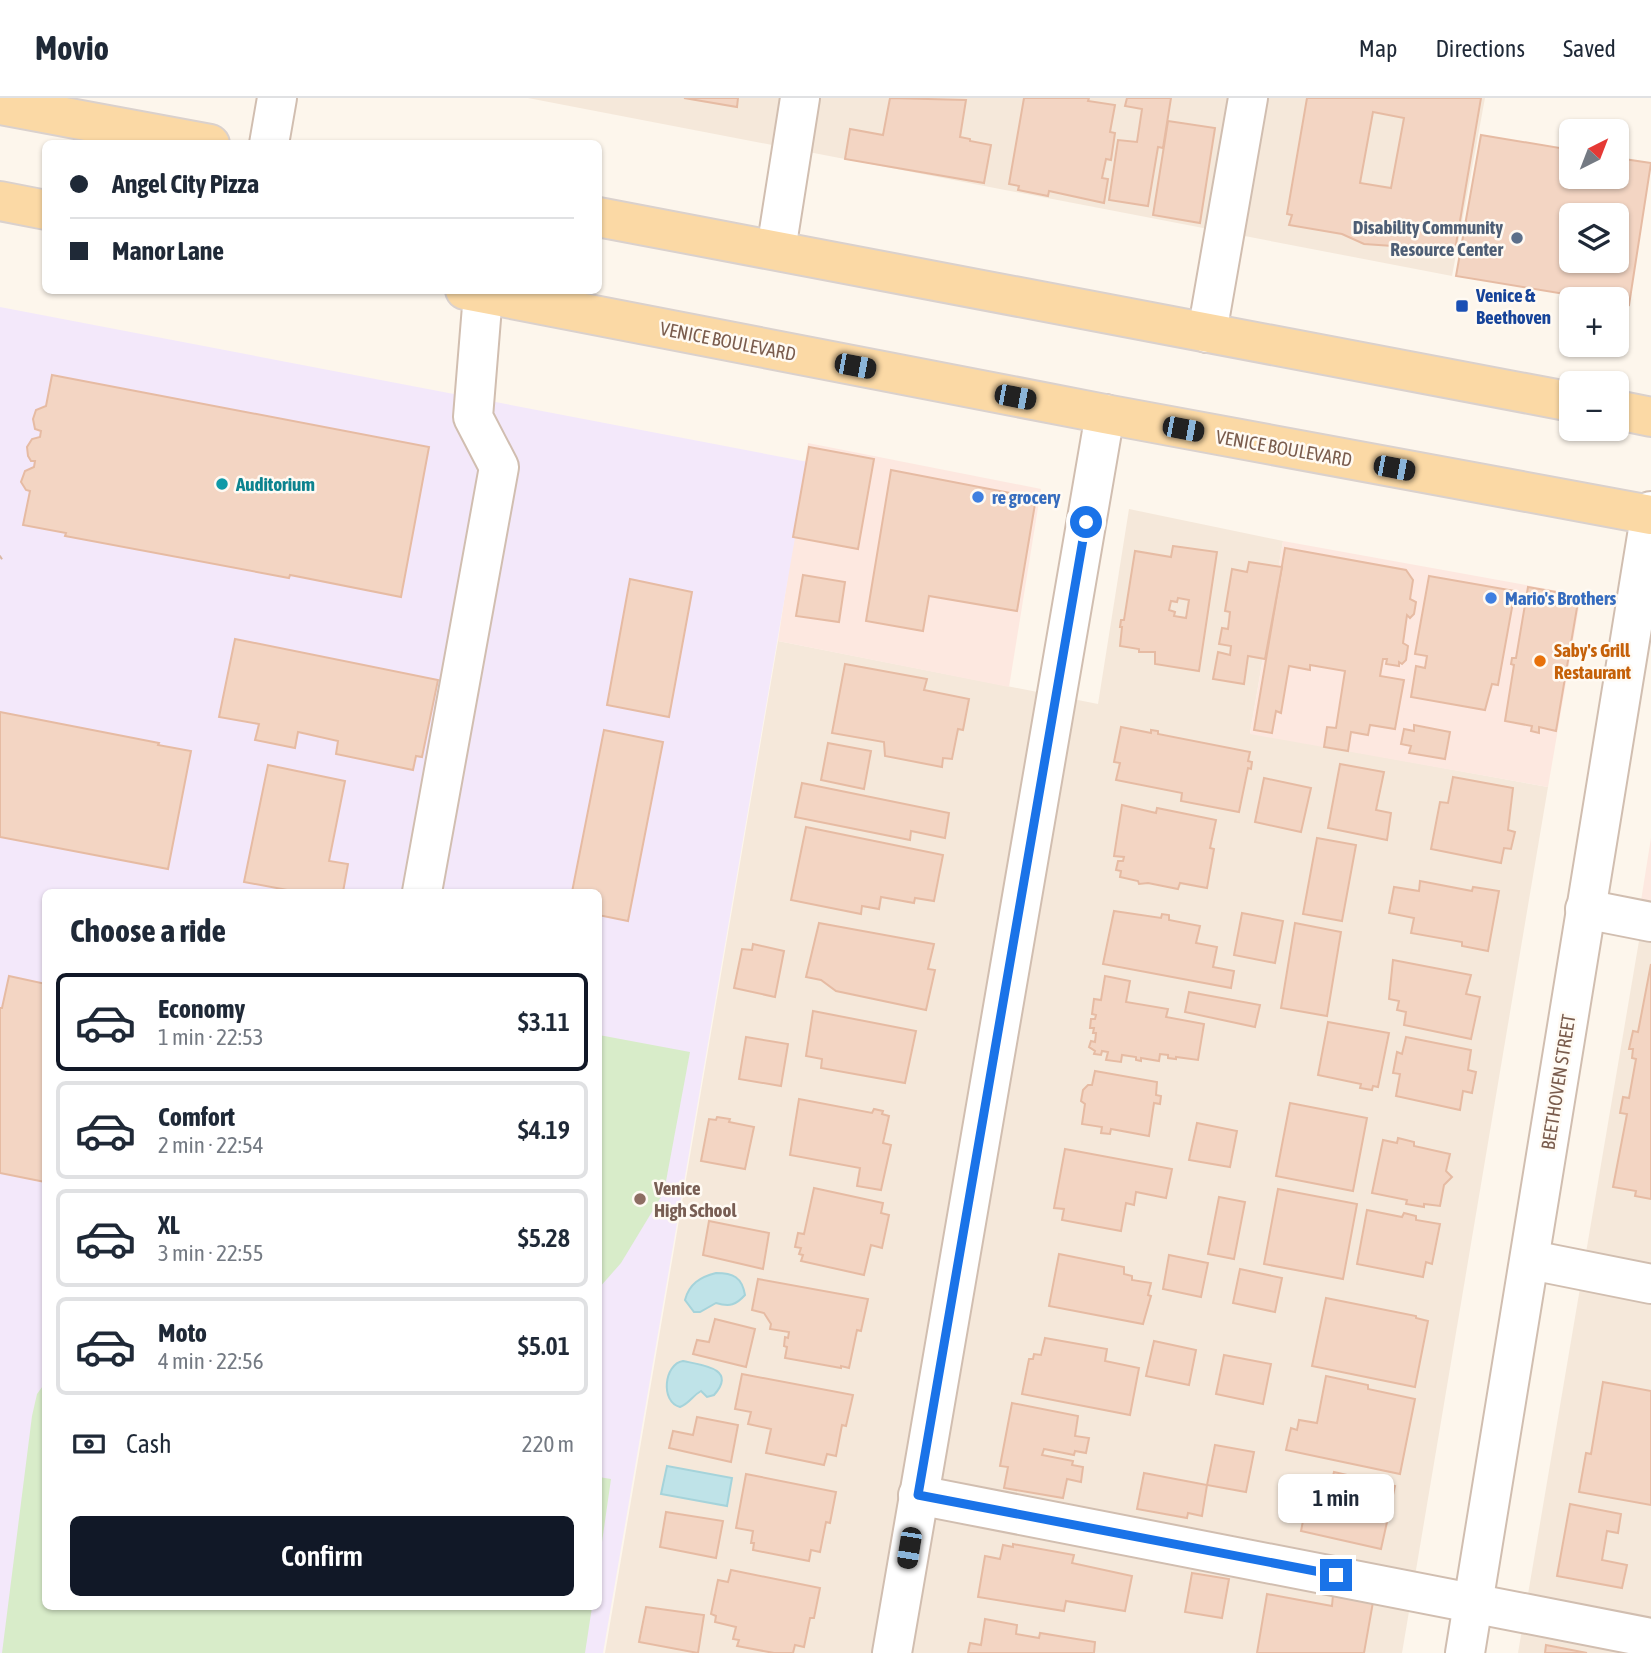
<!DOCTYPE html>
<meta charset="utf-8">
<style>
body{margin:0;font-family:"Asap Condensed",sans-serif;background:#f2f2f3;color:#1f2937;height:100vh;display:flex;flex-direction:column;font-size:26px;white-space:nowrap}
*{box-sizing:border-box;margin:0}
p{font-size:23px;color:#747a83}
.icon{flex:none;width:38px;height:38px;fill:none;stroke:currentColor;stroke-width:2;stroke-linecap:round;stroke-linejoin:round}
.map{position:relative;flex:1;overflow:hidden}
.panel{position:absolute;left:42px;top:791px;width:560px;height:721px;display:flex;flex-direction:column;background:#fff;border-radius:10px;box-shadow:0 2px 5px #0004}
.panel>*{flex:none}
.hud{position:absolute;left:42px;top:42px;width:560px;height:154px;border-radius:10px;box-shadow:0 2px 5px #0004;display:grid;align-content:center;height:154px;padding:0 28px;background:#fff}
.needle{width:46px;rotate:42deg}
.buttons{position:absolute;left:1559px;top:21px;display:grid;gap:14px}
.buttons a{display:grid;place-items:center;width:70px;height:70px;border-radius:10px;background:#fff;box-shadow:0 2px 5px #0004;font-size:35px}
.end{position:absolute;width:32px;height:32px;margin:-16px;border:9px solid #1a73e8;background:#fff;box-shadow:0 0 0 4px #fff}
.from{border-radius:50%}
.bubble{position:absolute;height:49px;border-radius:10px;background:#fff;box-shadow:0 2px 5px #0004;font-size:23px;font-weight:600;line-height:49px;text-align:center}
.car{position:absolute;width:21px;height:42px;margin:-21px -10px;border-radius:9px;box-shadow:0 0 5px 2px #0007;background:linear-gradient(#222 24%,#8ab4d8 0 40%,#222 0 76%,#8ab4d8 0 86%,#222 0)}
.hud b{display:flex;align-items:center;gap:24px;height:66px;font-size:26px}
.hud b+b{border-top:2px solid #e0e1e3}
.hud i{width:18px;height:18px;background:#1f2937}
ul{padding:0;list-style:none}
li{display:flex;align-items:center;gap:21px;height:98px;margin:0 14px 10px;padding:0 14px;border:4px solid #e0e1e3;border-radius:10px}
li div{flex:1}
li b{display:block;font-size:26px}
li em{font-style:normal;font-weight:600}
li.active{border-color:#111827}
li>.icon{width:63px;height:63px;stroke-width:1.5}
h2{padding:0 28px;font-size:32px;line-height:84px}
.pay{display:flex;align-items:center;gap:18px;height:77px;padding:0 28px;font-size:26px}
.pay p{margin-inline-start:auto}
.primary-button{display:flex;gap:14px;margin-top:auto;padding:14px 28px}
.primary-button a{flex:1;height:80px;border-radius:10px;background:#111827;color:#fff;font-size:28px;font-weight:600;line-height:80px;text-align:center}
header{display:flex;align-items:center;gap:42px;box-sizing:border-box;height:98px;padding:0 35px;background:#fff;border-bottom:2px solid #e0e1e3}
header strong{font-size:33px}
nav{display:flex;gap:38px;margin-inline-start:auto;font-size:24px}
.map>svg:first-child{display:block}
.residential{fill:#f5e8da}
.commercial{fill:#fde8e0}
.education{fill:#f3e8fa;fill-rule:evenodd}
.green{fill:#d8ecc9}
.water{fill:#bfe3e8;stroke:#a5d3da;stroke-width:2}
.building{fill:#f3d5c3;stroke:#e6bba3;stroke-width:2;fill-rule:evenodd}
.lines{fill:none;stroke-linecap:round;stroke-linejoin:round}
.minor-casing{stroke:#d1beb0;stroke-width:42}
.major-casing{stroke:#dad1cd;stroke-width:42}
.path{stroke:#d9b8a5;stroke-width:4.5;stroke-dasharray:2 5;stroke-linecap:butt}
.minor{stroke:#fff;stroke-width:38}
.major{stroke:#fbd9a5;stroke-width:38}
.route{stroke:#1a73e8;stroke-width:9}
.service-dot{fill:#5c6f8a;stroke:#fffaf3;stroke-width:2.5}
.transit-dot{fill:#1a4fb4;stroke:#fffaf3;stroke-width:2.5}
.culture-dot{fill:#0f9aa8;stroke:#fffaf3;stroke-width:2.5}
.shop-dot{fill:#3f7fe0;stroke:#fffaf3;stroke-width:2.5}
.food-dot{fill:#e8710a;stroke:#fffaf3;stroke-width:2.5}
.education-dot{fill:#8d6e63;stroke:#fffaf3;stroke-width:2.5}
.labels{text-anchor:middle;stroke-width:5;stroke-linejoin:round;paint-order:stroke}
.service-label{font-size:19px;font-weight:bold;fill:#4e5e75;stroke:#fffaf3;text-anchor:end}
.transit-label{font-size:19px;font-weight:bold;fill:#164399;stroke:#fffaf3;text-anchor:start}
.street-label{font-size:19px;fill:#7a5c4d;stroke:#fffaf3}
.culture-label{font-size:19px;font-weight:bold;fill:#0d838f;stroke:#fffaf3;text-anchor:start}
.shop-label{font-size:19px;font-weight:bold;fill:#366cbe;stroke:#fffaf3;text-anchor:start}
.food-label{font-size:19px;font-weight:bold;fill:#c56008;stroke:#fffaf3;text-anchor:start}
.education-label{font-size:19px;font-weight:bold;fill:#785e54;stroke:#fffaf3;text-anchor:start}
</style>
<header>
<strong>Movio</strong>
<nav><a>Map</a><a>Directions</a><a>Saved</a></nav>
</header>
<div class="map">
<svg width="1651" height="1555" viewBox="0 0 1651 1555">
<rect width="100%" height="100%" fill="#fdf6ec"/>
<!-- residential -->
<g class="residential">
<polygon points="528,0 1485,0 1452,178"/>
<polygon points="1129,411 1283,443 1250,635 1548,689 1402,1555 605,1555 778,543 1098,606"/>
<polygon points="1640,837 1651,839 1651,1555 1518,1555"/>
</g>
<!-- commercial -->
<g class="commercial">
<polygon points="808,345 1041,391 1009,589 778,543"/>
<polygon points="1283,443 1581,497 1548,689 1250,636"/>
<polygon points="1651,740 1651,811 1640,809"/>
</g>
<!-- education -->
<path class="education" d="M0 209 808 364 603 1555H0ZM46 794H598V1508H46Z"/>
<!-- green -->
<g class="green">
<polygon points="599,937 690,954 664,1094 621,1165 599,1190"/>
<polygon points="45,1285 46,1508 592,1509 585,1555 2,1555 32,1318 37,1296"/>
<polygon points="599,1379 611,1381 599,1465 598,1379"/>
</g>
<!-- water -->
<g class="water">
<path d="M716 1175C733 1175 742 1179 745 1197 736 1207 730 1209 716 1205L700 1214H694L685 1202C689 1186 700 1179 716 1175Z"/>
<path d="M683 1263C701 1267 738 1270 714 1297L707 1299 701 1293C692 1298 690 1305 680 1309 660 1304 664 1266 683 1263Z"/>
<polygon points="667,1368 732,1380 727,1408 661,1396"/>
</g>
<!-- building -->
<g class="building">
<polygon points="684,0 738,0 737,9"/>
<polygon points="890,0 966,2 960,39 970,41 970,43 991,47 984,85 845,61 850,31 883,37"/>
<polygon points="1024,0 1089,0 1088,3 1115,7 1110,34 1115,35 1111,62 1106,61 1102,80 1108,81 1104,105 1049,93 1048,98 1018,92 1019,88 1009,86"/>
<polygon points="1127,0 1171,0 1163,50 1158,49 1148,108 1109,102 1118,42 1137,44 1142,11 1125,8"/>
<path d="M1307 0H1481L1454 158 1393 148 1364 146 1342 136 1289 127 1292 117 1287 116ZM1373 14 1404 20 1391 90 1360 85Z"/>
<polygon points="1168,23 1215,30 1200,125 1153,117"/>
<path d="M1481 37 1572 52V79H1617V60L1651 65 1629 207 1617 205V201H1595L1456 178ZM1572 117H1617V163H1572Z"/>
<polygon points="52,277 429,349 401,499 290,477 289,480 65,438 66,435 23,427 30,393 26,392 21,384 25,373 34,369 35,363 31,363 28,358 27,349 32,341 40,339 41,333 35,331 33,321 36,312 46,308"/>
<polygon points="809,349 874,361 858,451 793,439"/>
<polygon points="891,372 1036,400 1017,513 929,498 923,533 866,523"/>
<path d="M1173 448 1217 454 1199 573 1155 566V554H1139V551L1120 548 1122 529H1120L1121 522H1124L1135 453 1171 459ZM1178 500 1189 502 1186 520 1174 518 1175 514 1169 512 1171 503 1177 504Z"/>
<polygon points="1285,450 1406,472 1413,482 1410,501 1416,504 1414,516 1410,520 1407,517 1403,545 1408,548 1406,562 1402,566 1399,564 1399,568 1386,566 1387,561 1383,561 1380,578 1404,582 1395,631 1370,627 1368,637 1351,634 1348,653 1324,649 1327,629 1336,630 1345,573 1310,567 1310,572 1289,568 1281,615 1276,613 1272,635 1254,632"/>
<polygon points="1249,464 1282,469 1265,561 1248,558 1244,586 1213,581 1218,554 1230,557 1231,548 1219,546 1222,530 1228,531 1230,514 1225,513 1232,471 1247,474"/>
<polygon points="803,477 845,484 839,524 796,518"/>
<polygon points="1429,478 1515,493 1498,587 1492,586 1485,612 1411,599 1416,568 1425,570 1427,558 1415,556"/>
<polygon points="630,481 692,494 669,619 607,607"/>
<polygon points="1528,489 1579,498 1556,633 1539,629 1539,635 1531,633 1532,628 1505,623 1514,567 1511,566 1512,560 1516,560"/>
<polygon points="235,541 438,582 422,659 416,658 413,672 336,656 338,643 298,634 295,650 255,642 259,626 219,619"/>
<polygon points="845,566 927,581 924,592 969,601 963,632 958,631 952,661 943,660 942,669 885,658 884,644 832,635"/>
<polygon points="0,614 159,645 158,647 191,653 168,771 0,739"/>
<polygon points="1414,627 1450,634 1445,661 1409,655 1411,648 1401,646 1404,631 1414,633"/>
<polygon points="1121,629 1151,635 1151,632 1158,633 1158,636 1250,654 1248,663 1252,664 1251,671 1248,670 1239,714 1181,703 1182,695 1116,682 1120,665 1114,664"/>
<polygon points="604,632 663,644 628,823 598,817 598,794 572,794"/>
<polygon points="828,645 871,653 864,691 821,682"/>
<polygon points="1340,666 1384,674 1376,712 1391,715 1387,742 1328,730"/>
<polygon points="268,667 345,683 329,763 348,766 343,794 298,794 244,784"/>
<polygon points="1453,679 1513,690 1508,732 1515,734 1511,751 1504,750 1501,765 1431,751 1440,704 1448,705"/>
<polygon points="1264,680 1311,690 1301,734 1255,724"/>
<polygon points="802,685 949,715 945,740 911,733 910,742 795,719"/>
<polygon points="1122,707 1156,715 1157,710 1216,722 1210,750 1214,751 1207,790 1180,785 1178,791 1148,785 1139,786 1138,783 1120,779 1121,773 1116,772 1118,763 1123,763 1124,759 1114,758"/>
<polygon points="806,729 943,757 934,803 915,800 914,805 881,799 879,811 862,808 861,816 791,802"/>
<polygon points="1317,740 1356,747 1342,823 1303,816"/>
<polygon points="1420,783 1472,793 1473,789 1499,793 1488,853 1462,848 1462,844 1411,835 1414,820 1389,815 1394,789 1419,793"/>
<polygon points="1114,813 1161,820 1162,816 1169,817 1169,822 1200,828 1196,845 1217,849 1213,869 1234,873 1231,890 1103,866"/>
<polygon points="1242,815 1283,823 1275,865 1234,857"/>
<polygon points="819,825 934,846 928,871 935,872 926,912 836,893 821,882 806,879"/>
<polygon points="1295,825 1341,834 1327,918 1281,910"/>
<polygon points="753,846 784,853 775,899 734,890 742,851 752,852"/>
<polygon points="1393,862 1471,877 1466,896 1480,899 1471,941 1404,927 1406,914 1397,912 1399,903 1389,901"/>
<polygon points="1651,866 1651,1101 1635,1098 1636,1093 1613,1089 1627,1016 1620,1015 1623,999 1629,1000 1636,961 1632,960 1633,951 1629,951 1633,933 1638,934"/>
<polygon points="9,878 46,886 45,1084 0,1075 0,910 2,910"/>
<polygon points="1105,878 1130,883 1126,904 1168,911 1166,919 1204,926 1198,962 1176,959 1176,961 1168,960 1168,957 1160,956 1159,963 1141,960 1141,963 1136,962 1136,959 1122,957 1121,964 1106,962 1108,954 1102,953 1101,957 1094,956 1095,953 1089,949 1091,943 1095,944 1096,935 1093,935 1094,930 1090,930 1091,921 1095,921 1096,917 1092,916 1094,901 1101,902"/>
<polygon points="1189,894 1260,907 1255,929 1185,914"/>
<polygon points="813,913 916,933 905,985 821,970 822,961 806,958"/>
<polygon points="1328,924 1389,935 1378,989 1373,988 1372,992 1360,990 1361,986 1318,977"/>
<polygon points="746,939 788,946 781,988 739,981"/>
<polygon points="1406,939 1471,952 1468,972 1476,974 1472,995 1463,993 1460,1012 1396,998 1400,976 1393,975 1397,954 1402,956"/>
<polygon points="1095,973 1157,984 1156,997 1161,998 1160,1006 1154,1005 1149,1038 1111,1031 1110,1036 1101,1035 1102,1029 1082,1026 1085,1006 1081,1003 1083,992 1088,987 1092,987"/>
<polygon points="799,1001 872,1015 874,1011 883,1013 882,1016 889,1018 883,1045 891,1047 881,1092 857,1088 860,1070 790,1057"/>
<polygon points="1290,1005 1367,1020 1353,1093 1276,1078"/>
<polygon points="717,1019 730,1021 729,1024 754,1029 745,1071 701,1063 709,1021 716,1022"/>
<polygon points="1197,1025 1237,1033 1230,1069 1189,1062"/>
<polygon points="1398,1040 1414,1044 1414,1048 1450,1056 1446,1073 1452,1079 1444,1087 1440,1108 1424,1106 1424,1109 1406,1106 1407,1102 1372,1095 1383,1042 1397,1045"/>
<polygon points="1065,1051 1172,1071 1166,1100 1136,1094 1134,1107 1126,1105 1121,1133 1062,1122 1064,1111 1054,1110"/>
<polygon points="814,1090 883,1105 881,1115 889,1117 882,1150 871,1147 864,1177 801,1163 803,1157 799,1156 801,1150 795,1149 798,1135 804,1136"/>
<polygon points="1278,1091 1357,1106 1343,1181 1264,1166"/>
<polygon points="1219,1099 1245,1104 1234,1161 1208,1156"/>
<polygon points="1367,1112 1402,1119 1404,1115 1416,1118 1416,1122 1440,1126 1432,1166 1426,1164 1423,1179 1357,1166"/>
<polygon points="709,1123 769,1135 763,1171 703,1157"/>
<polygon points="1059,1156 1124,1169 1124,1176 1132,1178 1132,1182 1151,1185 1148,1197 1151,1198 1143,1226 1049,1208"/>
<polygon points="1169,1157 1208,1165 1201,1199 1163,1191"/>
<polygon points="1240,1171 1282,1180 1275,1214 1233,1205"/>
<polygon points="758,1181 868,1201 861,1233 857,1232 849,1270 841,1268 841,1270 785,1260 787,1249 784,1248 785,1239 788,1240 789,1234 770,1231 771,1226 764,1215 752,1212"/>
<polygon points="1326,1200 1416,1218 1416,1220 1428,1223 1415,1289 1312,1268"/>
<polygon points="715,1221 755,1231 746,1269 693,1256 697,1242 709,1244"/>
<polygon points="1045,1240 1107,1251 1105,1263 1139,1270 1130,1317 1022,1296 1029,1261 1033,1261 1034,1256 1041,1257"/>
<polygon points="1154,1243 1196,1252 1189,1287 1146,1278"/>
<polygon points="1224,1257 1271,1266 1263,1306 1216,1296"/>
<polygon points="742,1276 853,1297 846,1328 842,1327 836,1358 827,1356 824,1367 766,1355 771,1331 748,1326 751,1314 735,1311"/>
<polygon points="1326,1278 1368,1287 1368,1291 1415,1301 1400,1376 1286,1352 1291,1330 1297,1332 1299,1322 1317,1325"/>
<polygon points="1603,1284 1651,1293 1651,1407 1579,1394 1586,1355 1591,1356"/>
<polygon points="1012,1305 1078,1318 1075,1338 1089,1340 1086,1355 1075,1353 1074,1357 1044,1351 1042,1357 1073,1363 1072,1367 1083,1369 1081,1384 1067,1381 1063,1400 1004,1390 1008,1369 1000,1368"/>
<polygon points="697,1319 738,1327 731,1364 669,1350 673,1333 693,1337"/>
<polygon points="1215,1347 1254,1354 1246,1394 1207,1387"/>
<polygon points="1334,1374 1395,1388 1381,1451 1301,1433 1305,1413 1314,1415 1319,1379 1332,1382"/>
<polygon points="1144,1375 1207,1387 1202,1418 1188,1415 1187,1420 1137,1411"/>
<polygon points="746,1376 836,1394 830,1425 826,1424 820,1454 811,1452 809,1463 753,1452 754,1445 751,1445 753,1433 736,1430"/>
<polygon points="1570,1406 1621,1416 1618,1435 1607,1433 1602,1462 1627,1467 1622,1490 1557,1478"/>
<polygon points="666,1414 723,1423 716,1460 660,1449"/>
<polygon points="1013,1446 1074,1457 1072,1465 1132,1478 1125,1513 1066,1503 1064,1513 978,1499 985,1458 1000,1461 1003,1447 1013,1449"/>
<polygon points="731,1472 820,1490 814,1520 810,1520 804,1549 795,1547 793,1555 774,1555 737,1548 739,1542 733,1541 736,1529 715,1524 716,1518 711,1516 718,1482 728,1484"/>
<polygon points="1192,1475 1229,1481 1222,1520 1185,1514"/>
<polygon points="1267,1496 1332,1508 1333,1497 1373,1504 1364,1555 1257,1555"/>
<polygon points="646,1509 704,1517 698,1555 639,1544"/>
<polygon points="985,1521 1017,1527 1016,1536 1039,1540 1040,1535 1095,1544 1094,1555 968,1555 970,1545 981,1547"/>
<polygon points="1546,1547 1587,1555 1545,1555"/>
</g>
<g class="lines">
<!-- minor casing -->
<g class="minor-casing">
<g id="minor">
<polyline points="269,46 277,0"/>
<polyline points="776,152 800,0"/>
<polyline points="1207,235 1248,0"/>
<polyline points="422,794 499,369 473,319 483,196"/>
<polyline points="1585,811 1651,824"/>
<polyline points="1531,1162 1651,1186"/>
<polyline points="918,1397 1651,1540"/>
<polyline points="892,1555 1105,316"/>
<path d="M1465 1555C1529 1175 1589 794 1651 413"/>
</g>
</g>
<!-- major casing -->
<g class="major-casing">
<g id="major">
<polyline points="0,7 210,46"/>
<polyline points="0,103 46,112"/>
<polyline points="598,119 1572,304"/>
<polyline points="465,192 1105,316 1651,417"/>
<polyline points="1617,312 1651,319"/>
</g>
</g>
<!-- path -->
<polyline class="path" points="0,460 3,458"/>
<!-- minor -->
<use href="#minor" class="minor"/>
<!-- major -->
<use href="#major" class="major"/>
</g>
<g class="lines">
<!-- route -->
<polyline class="route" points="1086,424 918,1397 1336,1477"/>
</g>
<!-- markers -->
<circle class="service-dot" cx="1517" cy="140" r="7"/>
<rect class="transit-dot" x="1455" y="201" width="14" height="14" rx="3.5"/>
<circle class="culture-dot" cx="222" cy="386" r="7"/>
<g class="shop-dot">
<circle cx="978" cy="399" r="7"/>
<circle cx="1491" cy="500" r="7"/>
</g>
<circle class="food-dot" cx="1540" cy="563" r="7"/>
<circle class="education-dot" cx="640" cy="1101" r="7"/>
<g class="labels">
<!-- service labels -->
<g class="service-label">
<text x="1503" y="136">Disability Community<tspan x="1503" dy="22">Resource Center</tspan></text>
</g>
<!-- transit labels -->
<g class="transit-label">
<text x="1476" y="204">Venice &amp;<tspan x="1476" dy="22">Beethoven</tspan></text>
</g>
<!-- street labels -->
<g class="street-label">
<text transform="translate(728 243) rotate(11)" y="7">VENICE BOULEVARD</text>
<text transform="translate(1284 350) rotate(10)" y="7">VENICE BOULEVARD</text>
<text transform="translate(1558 984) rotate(-81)" y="7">BEETHOVEN STREET</text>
</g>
<!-- culture labels -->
<g class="culture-label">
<text x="236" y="393">Auditorium</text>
</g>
<!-- shop labels -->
<g class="shop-label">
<text x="992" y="406">re grocery</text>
<text x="1505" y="507">Mario's Brothers</text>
</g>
<!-- food labels -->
<g class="food-label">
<text x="1554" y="559">Saby's Grill<tspan x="1554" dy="22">Restaurant</tspan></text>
</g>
<!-- education labels -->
<g class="education-label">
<text x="654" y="1097">Venice<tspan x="654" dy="22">High School</tspan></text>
</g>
</g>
</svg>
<div class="buttons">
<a><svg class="needle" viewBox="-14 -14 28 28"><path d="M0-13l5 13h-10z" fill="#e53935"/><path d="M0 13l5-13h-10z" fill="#747a83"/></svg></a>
<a><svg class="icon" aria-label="layers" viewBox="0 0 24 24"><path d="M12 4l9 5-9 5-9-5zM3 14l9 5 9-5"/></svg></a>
<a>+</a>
<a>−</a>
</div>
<i class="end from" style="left:1086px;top:424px"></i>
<i class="end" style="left:1336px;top:1477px"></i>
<div class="bubble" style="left:1278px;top:1376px;width:116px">1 min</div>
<i class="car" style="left:855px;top:268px;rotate:101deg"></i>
<i class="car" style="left:1015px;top:299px;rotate:101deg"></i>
<i class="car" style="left:1183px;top:331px;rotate:101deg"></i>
<i class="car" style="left:1394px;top:370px;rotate:101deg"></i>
<i class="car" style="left:909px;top:1450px;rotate:189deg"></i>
<div class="hud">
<b><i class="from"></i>Angel City Pizza</b>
<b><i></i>Manor Lane</b>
</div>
<section class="panel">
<h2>Choose a ride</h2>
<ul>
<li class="active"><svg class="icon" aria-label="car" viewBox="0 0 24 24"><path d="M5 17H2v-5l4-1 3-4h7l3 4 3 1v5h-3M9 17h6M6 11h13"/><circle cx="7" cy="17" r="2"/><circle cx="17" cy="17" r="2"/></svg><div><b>Economy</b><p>1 min · 22:53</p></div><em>$3.11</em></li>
<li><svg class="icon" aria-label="car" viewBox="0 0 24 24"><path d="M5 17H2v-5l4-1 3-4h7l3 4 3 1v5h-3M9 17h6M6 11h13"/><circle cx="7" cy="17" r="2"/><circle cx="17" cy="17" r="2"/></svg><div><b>Comfort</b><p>2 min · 22:54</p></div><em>$4.19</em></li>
<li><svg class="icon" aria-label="car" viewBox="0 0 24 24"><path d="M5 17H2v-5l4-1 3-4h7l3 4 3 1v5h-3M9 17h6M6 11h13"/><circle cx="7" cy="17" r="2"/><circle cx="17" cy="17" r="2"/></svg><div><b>XL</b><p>3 min · 22:55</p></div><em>$5.28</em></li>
<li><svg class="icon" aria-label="car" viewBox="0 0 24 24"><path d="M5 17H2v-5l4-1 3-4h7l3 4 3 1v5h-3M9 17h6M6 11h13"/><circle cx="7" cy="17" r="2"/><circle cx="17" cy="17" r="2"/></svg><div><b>Moto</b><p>4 min · 22:56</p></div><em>$5.01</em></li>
</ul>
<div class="pay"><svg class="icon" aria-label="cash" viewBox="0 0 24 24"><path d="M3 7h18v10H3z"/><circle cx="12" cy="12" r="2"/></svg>Cash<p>220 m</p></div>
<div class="primary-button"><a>Confirm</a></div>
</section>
</div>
